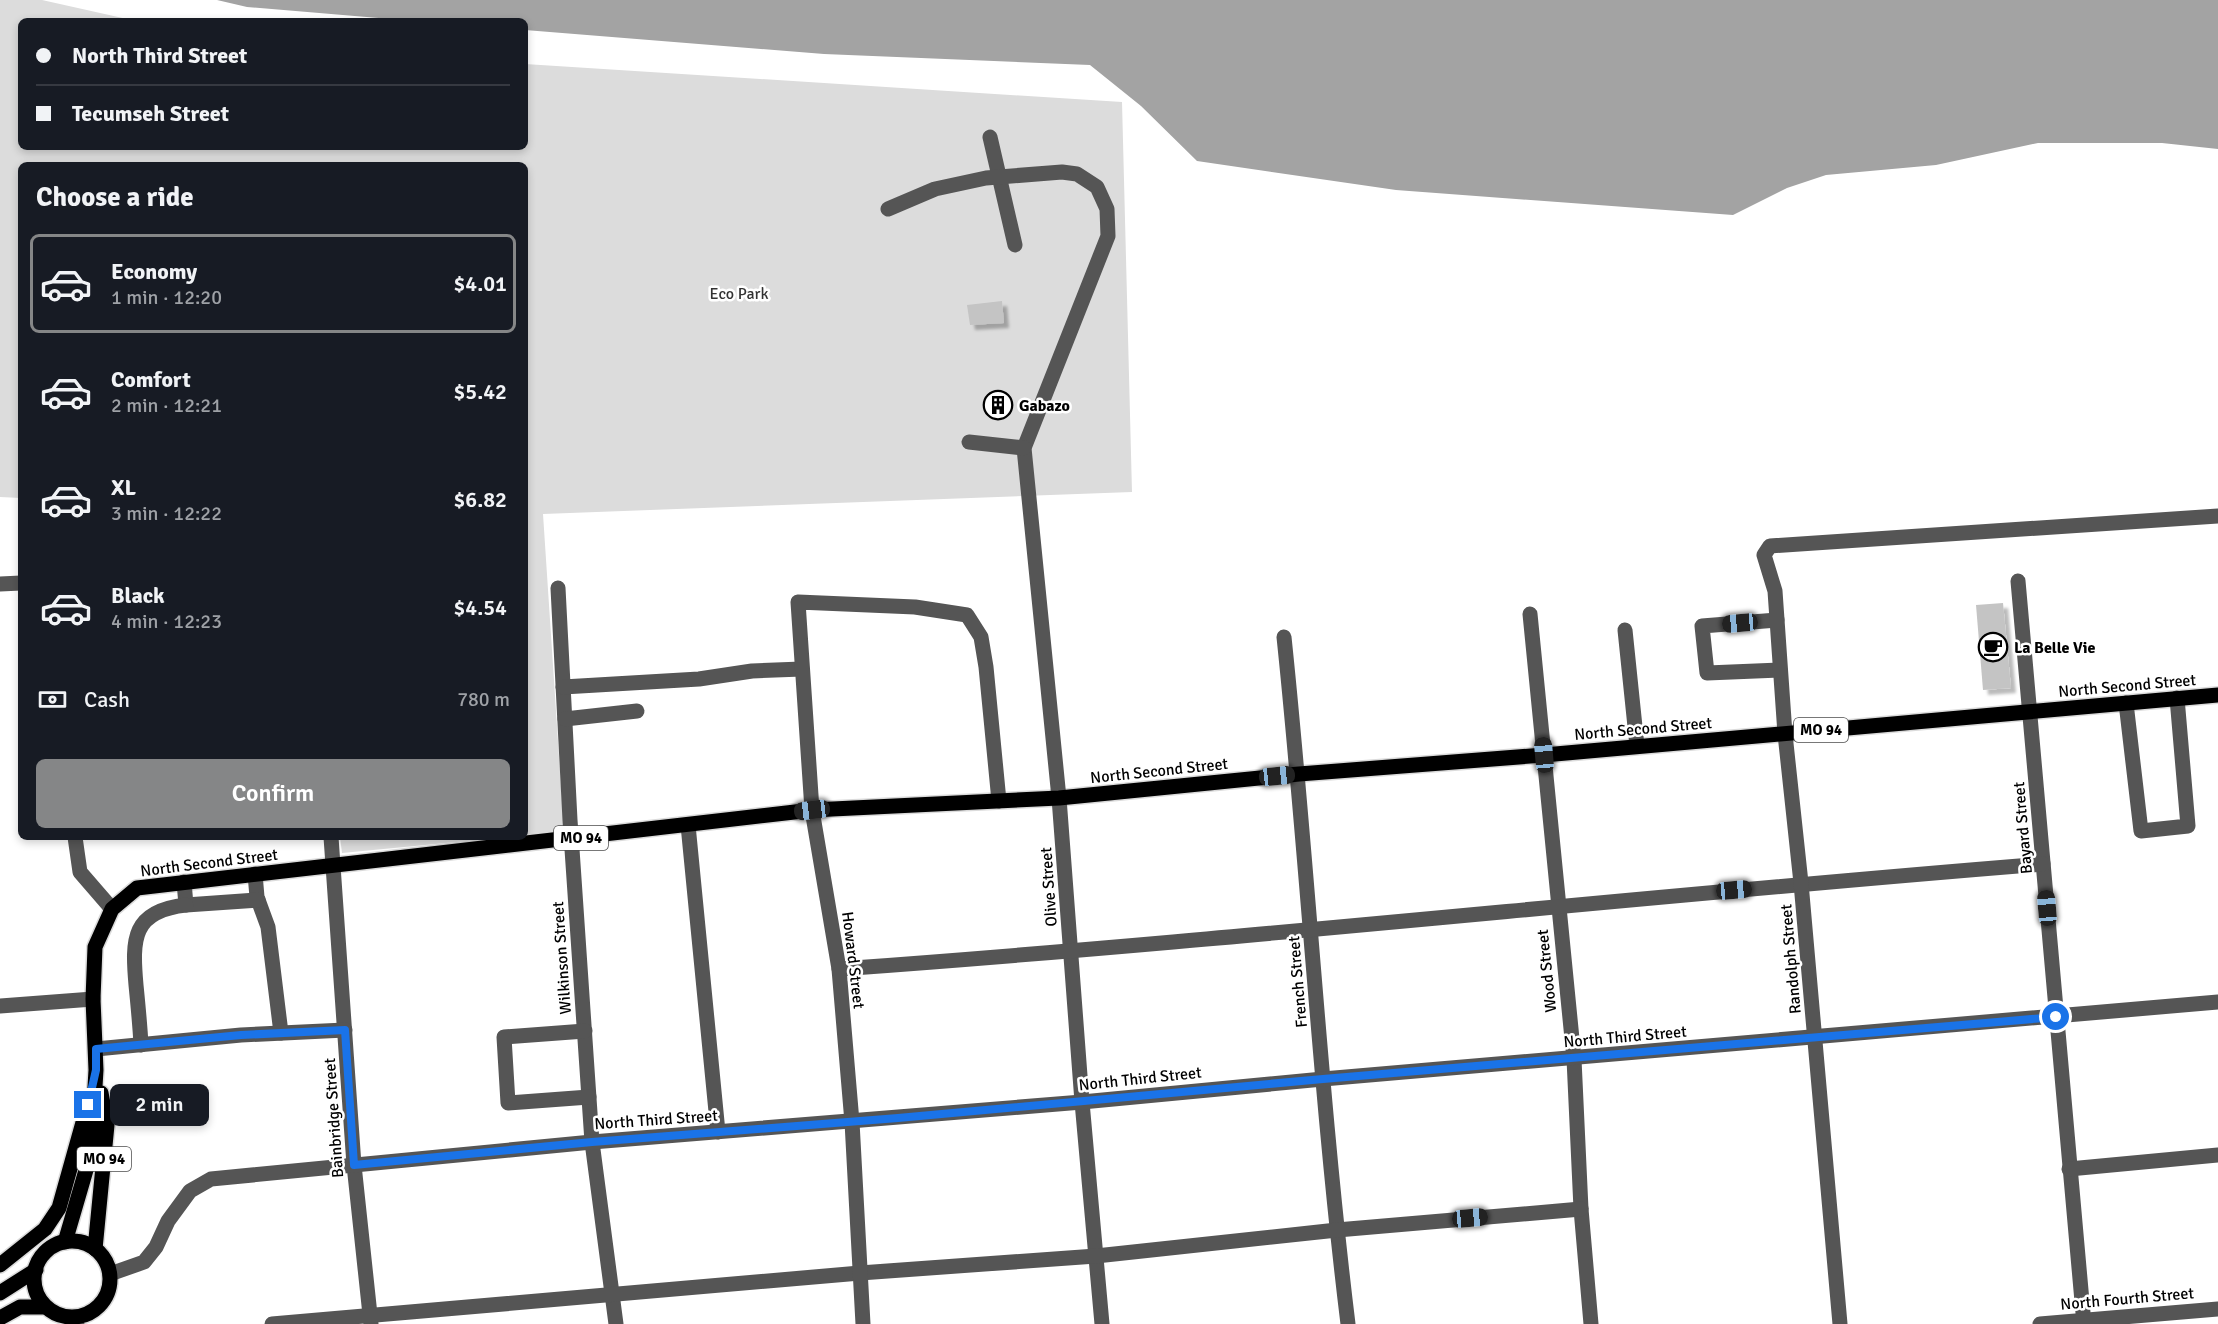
<!DOCTYPE html>
<meta charset="utf-8">
<style>
body{margin:0;font-family:Signika,sans-serif;background:#20242c;color:#f1f3f6;height:100vh;display:flex;flex-direction:column;font-size:22px;white-space:nowrap}
*{box-sizing:border-box;margin:0}
p{font-size:20px;color:#9ea1a6}
.icon{flex:none;width:33px;height:33px;fill:none;stroke:currentColor;stroke-width:2;stroke-linecap:round;stroke-linejoin:round}
.map{position:relative;flex:1;overflow:hidden}
.details{position:absolute;left:18px;top:162px;width:510px;height:678px;display:flex;flex-direction:column;background:#171b24;border-radius:9px;box-shadow:0 3px 9px #0003}
.details>*{flex:none}
.hud{position:absolute;left:18px;top:18px;width:510px;height:132px;border-radius:9px;box-shadow:0 3px 9px #0003;display:grid;align-content:center;height:132px;padding:0 18px;background:#171b24}
.end{position:absolute;width:27px;height:27px;margin:-14px;border:8px solid #1a73e8;background:#fff;box-shadow:0 0 0 3px #fff}
.from{border-radius:50%}
.bubble{position:absolute;height:42px;border-radius:9px;background:#171b24;box-shadow:0 3px 9px #0003;font-size:20px;font-weight:600;line-height:42px;text-align:center}
.car{position:absolute;width:18px;height:36px;margin:-18px -9px;border-radius:8px;box-shadow:0 0 4px 2px #0007;background:linear-gradient(#222 24%,#8ab4d8 0 40%,#222 0 76%,#8ab4d8 0 86%,#222 0)}
.hud b{display:flex;align-items:center;gap:21px;height:57px;font-size:22px}
.hud b+b{border-top:2px solid #363941}
.hud i{width:15px;height:15px;background:#f1f3f6}
ul{padding:0;list-style:none}
li{display:flex;align-items:center;gap:18px;height:99px;margin:0 12px 9px;padding:0 6px;border:3px solid transparent;border-radius:9px}
li div{flex:1}
li b{display:block;font-size:22px}
li em{font-style:normal;font-weight:600}
li.selected{border-color:#858687}
li>.icon{width:54px;height:54px;stroke-width:1.5}
h2{padding:0 18px;font-size:27px;line-height:72px}
.pay{display:flex;align-items:center;gap:15px;height:66px;padding:0 18px;font-size:22px}
.pay p{margin-inline-start:auto}
.cta{display:flex;gap:12px;margin-top:auto;padding:12px 18px}
.cta a{flex:1;height:69px;border-radius:9px;background:#858687;color:#fff;font-size:24px;font-weight:600;line-height:69px;text-align:center}
.map>svg:first-child{display:block}
.green{fill:#dcdcdc}
.water{fill:#a3a3a3}
.building{fill:#c4c4c4;filter:url(#shadow)}
.lines{fill:none;stroke-linecap:round;stroke-linejoin:round}
.major-casing{stroke:#dbdbdb;stroke-width:18}
.minor{stroke:#555;stroke-width:15}
.major{stroke:#000;stroke-width:15}
.route{stroke:#1a73e8;stroke-width:8}
.labels{text-anchor:middle;stroke-width:5;stroke-linejoin:round;paint-order:stroke}
.shield{fill:#fff;stroke:#4c4c4c;stroke-width:1.5}
.shield-label{font-size:15px;font-weight:bold;fill:#000}
.park-label{font-size:16px;fill:#333;stroke:#fff}
.poi-label{font-size:16px;font-weight:bold;fill:#000;stroke:#fff;text-anchor:start}
.street-label{font-size:16px;fill:#000;stroke:#fff}
</style>
<div class="map">
<svg width="2218" height="1324" viewBox="0 0 2218 1324">
<defs>
<filter id="shadow"><feDropShadow dx="5" dy="5" stdDeviation="1.5" flood-color="#0004"/></filter>
</defs>
<rect width="100%" height="100%" fill="#fff"/>
<!-- green -->
<g class="green">
<polygon points="0,0 42,0 136,21 21,21 21,147 525,147 525,64 1122,102 1132,492 543,514 564,832 525,835 525,165 21,165 21,498 0,497"/>
<polygon points="340,837 508,837 342,853"/>
</g>
<!-- water -->
<polygon class="water" points="217,0 2218,0 2218,149 2162,143 2038,143 1936,165 1826,175 1787,188 1733,215 1396,190 1197,161 1141,106 1090,65 824,54 525,30 525,21 414,21 247,7"/>
<!-- building -->
<g class="building">
<polygon points="1002,301 1004,323 970,325 967,305"/>
<circle cx="998" cy="404" r="7"/>
<polygon points="2003,603 2011,688 1983,690 1976,605"/>
</g>
<g class="lines">
<!-- major casing -->
<g class="major-casing">
<g id="major">
<circle cx="72" cy="1279" r="38"/>
<polyline points="65,1242 91,1153 96,1070 93,999 95,947 112,909 137,888 812,810 1059,798 1299,774 1544,755 2218,695"/>
<polyline points="95,1249 107,1125 101,1093"/>
<polyline points="0,1265 45,1229 59,1208 87,1108"/>
<polyline points="0,1293 36,1270"/>
<polyline points="0,1318 20,1307 45,1307"/>
</g>
</g>
<!-- minor -->
<g class="minor">
<polyline points="990,137 1015,245"/>
<polyline points="888,209 935,189 986,178 1062,172 1077,174 1097,187 1107,209 1108,236 1024,448 1059,798 1082,1102 1102,1324"/>
<polyline points="969,442 1024,448"/>
<polyline points="2018,581 2084,1324"/>
<polyline points="0,584 21,583"/>
<polyline points="558,588 570,820 592,1142 616,1324"/>
<polyline points="1530,614 1574,1059 1581,1209 1591,1324"/>
<polyline points="1777,620 1702,626 1707,673 1780,670"/>
<polyline points="1625,630 1637,746"/>
<path d="M1284 637C1308 866 1320 1096 1348 1324"/>
<polyline points="563,687 699,679 752,671 802,669"/>
<polyline points="2126,703 2141,831 2188,826 2177,698"/>
<polyline points="565,719 637,711"/>
<polyline points="688,825 718,1132"/>
<polyline points="75,837 80,872 112,909"/>
<polyline points="331,837 354,1165 371,1324"/>
<polyline points="255,874 257,897 268,927 281,1033"/>
<polyline points="184,882 186,905 258,900"/>
<path d="M839 969C1241 940 1641 896 2043 864"/>
<polyline points="0,1006 93,999"/>
<polyline points="585,1031 504,1037 508,1103 589,1097"/>
<path d="M141 1045C140 1025 138 1005 136 985 132 939 132 911 186 905"/>
<polyline points="96,1049 241,1035 345,1030"/>
<polyline points="2069,1169 2218,1155"/>
<polyline points="110,1274 144,1262 156,1247 168,1221 190,1191 211,1179 592,1142 1082,1102 1323,1079 2218,1002"/>
<polyline points="72,1318 77,1324"/>
<polyline points="272,1324 860,1273 1096,1256 1337,1230 1581,1209"/>
<polyline points="863,1324 852,1122 839,969 812,810 798,602 915,607 967,615 981,637 986,667 999,801"/>
<polyline points="1840,1324 1801,883 1785,734 1775,591 1764,555 1770,546 2218,516"/>
<polyline points="2040,1324 2218,1309"/>
</g>
<!-- major -->
<use href="#major" class="major"/>
</g>
<g class="lines">
<!-- route -->
<polyline class="route" points="88,1105 96,1070 96,1049 241,1035 345,1030 354,1165 592,1142 898,1118 1323,1079 2056,1017"/>
</g>
<!-- icons -->
<defs>
<g id="building-ring" transform="scale(1.5)"><circle r="9.5" fill="#fff" stroke="#000" stroke-width="1.5"/><path d="M-4-6H4V6H1V3H-1V6H-4ZM-2.5-4.3h1.7v1.8h-1.7ZM.8-4.3h1.7v1.8H.8ZM-2.5-1h1.7V.8h-1.7ZM.8-1h1.7V.8H.8Z" fill="#000"/></g>
<g id="cafe-ring" transform="scale(1.5)"><circle r="9.5" fill="#fff" stroke="#000" stroke-width="1.5"/><path d="M-5.5-4.5H6V0H3Q3 3.5 0 3.5H-2.5Q-5.5 3.5-5.5 0ZM3-3.2v2h1.7v-2ZM-6 4.5H4V6H-6Z" fill="#000"/></g>
</defs>
<g fill-rule="evenodd">
<use href="#building-ring" x="998" y="405"/>
<use href="#cafe-ring" x="1993" y="647"/>
</g>
<g class="labels">
<!-- shield labels -->
<g class="shield">
<rect x="1794" y="718" width="54" height="24" rx="4.5"/>
<rect x="554" y="826" width="54" height="24" rx="4.5"/>
<rect x="77" y="1147" width="54" height="24" rx="4.5"/>
</g>
<g class="shield-label">
<text x="1821" y="735">MO 94</text>
<text x="581" y="843">MO 94</text>
<text x="104" y="1164">MO 94</text>
</g>
<!-- park labels -->
<g class="park-label">
<text x="739" y="299">Eco Park</text>
</g>
<!-- poi labels -->
<g class="poi-label">
<text x="1019" y="411">Gabazo</text>
<text x="2014" y="653">La Belle Vie</text>
</g>
<!-- street labels -->
<g class="street-label">
<text transform="translate(2127 685) rotate(-5)" y="6">North Second Street</text>
<text transform="translate(1643 728) rotate(-5)" y="6">North Second Street</text>
<text transform="translate(1159 770) rotate(-6)" y="6">North Second Street</text>
<text transform="translate(2022 828) rotate(-95)" y="6">Bayard Street</text>
<text transform="translate(209 862) rotate(-7)" y="6">North Second Street</text>
<text transform="translate(1048 887) rotate(-94)" y="6">Olive Street</text>
<text transform="translate(561 958) rotate(-94)" y="6">Wilkinson Street</text>
<text transform="translate(1790 959) rotate(-95)" y="6">Randolph Street</text>
<text transform="translate(854 960) rotate(83)" y="6">Howard Street</text>
<text transform="translate(1546 971) rotate(-96)" y="6">Wood Street</text>
<text transform="translate(1297 982) rotate(-95)" y="6">French Street</text>
<text transform="translate(1625 1036) rotate(-5)" y="6">North Third Street</text>
<text transform="translate(1140 1078) rotate(-6)" y="6">North Third Street</text>
<text transform="translate(333 1118) rotate(-94)" y="6">Bainbridge Street</text>
<text transform="translate(656 1119) rotate(-4)" y="6">North Third Street</text>
<text transform="translate(2127 1298) rotate(-5)" y="6">North Fourth Street</text>
</g>
</g>
</svg>
<i class="end from" style="left:2056px;top:1017px"></i>
<i class="end" style="left:88px;top:1105px"></i>
<div class="bubble" style="left:110px;top:1084px;width:99px">2 min</div>
<i class="car" style="left:1740px;top:623px;rotate:265deg"></i>
<i class="car" style="left:1544px;top:755px;rotate:355deg"></i>
<i class="car" style="left:1277px;top:776px;rotate:84deg"></i>
<i class="car" style="left:812px;top:810px;rotate:263deg"></i>
<i class="car" style="left:1734px;top:890px;rotate:85deg"></i>
<i class="car" style="left:2047px;top:908px;rotate:355deg"></i>
<i class="car" style="left:1470px;top:1218px;rotate:85deg"></i>
<div class="hud">
<b><i class="from"></i>North Third Street</b>
<b><i></i>Tecumseh Street</b>
</div>
<section class="details">
<h2>Choose a ride</h2>
<ul>
<li class="selected"><svg class="icon" aria-label="car" viewBox="0 0 24 24"><path d="M5 17H2v-5l4-1 3-4h7l3 4 3 1v5h-3M9 17h6M6 11h13"/><circle cx="7" cy="17" r="2"/><circle cx="17" cy="17" r="2"/></svg><div><b>Economy</b><p>1 min · 12:20</p></div><em>$4.01</em></li>
<li><svg class="icon" aria-label="car" viewBox="0 0 24 24"><path d="M5 17H2v-5l4-1 3-4h7l3 4 3 1v5h-3M9 17h6M6 11h13"/><circle cx="7" cy="17" r="2"/><circle cx="17" cy="17" r="2"/></svg><div><b>Comfort</b><p>2 min · 12:21</p></div><em>$5.42</em></li>
<li><svg class="icon" aria-label="car" viewBox="0 0 24 24"><path d="M5 17H2v-5l4-1 3-4h7l3 4 3 1v5h-3M9 17h6M6 11h13"/><circle cx="7" cy="17" r="2"/><circle cx="17" cy="17" r="2"/></svg><div><b>XL</b><p>3 min · 12:22</p></div><em>$6.82</em></li>
<li><svg class="icon" aria-label="car" viewBox="0 0 24 24"><path d="M5 17H2v-5l4-1 3-4h7l3 4 3 1v5h-3M9 17h6M6 11h13"/><circle cx="7" cy="17" r="2"/><circle cx="17" cy="17" r="2"/></svg><div><b>Black</b><p>4 min · 12:23</p></div><em>$4.54</em></li>
</ul>
<div class="pay"><svg class="icon" aria-label="cash" viewBox="0 0 24 24"><path d="M3 7h18v10H3z"/><circle cx="12" cy="12" r="2"/></svg>Cash<p>780 m</p></div>
<div class="cta"><a>Confirm</a></div>
</section>
</div>
